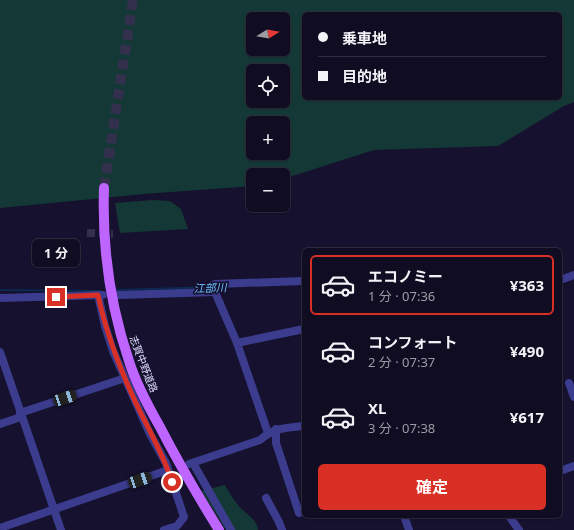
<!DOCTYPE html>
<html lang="ja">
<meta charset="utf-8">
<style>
body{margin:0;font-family:"Noto Sans","Noto Sans JP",sans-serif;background:#1e1b2f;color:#f1f3f6;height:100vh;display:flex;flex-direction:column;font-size:15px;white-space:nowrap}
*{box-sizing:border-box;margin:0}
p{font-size:13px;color:#9c9ca5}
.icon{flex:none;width:22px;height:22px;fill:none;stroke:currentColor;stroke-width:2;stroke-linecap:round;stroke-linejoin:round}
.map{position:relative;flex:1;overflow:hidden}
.drawer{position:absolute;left:302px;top:248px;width:260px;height:270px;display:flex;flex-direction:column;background:#100d22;border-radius:6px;box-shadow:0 1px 3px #0004,0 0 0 1px #302d40}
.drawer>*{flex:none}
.banner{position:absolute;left:302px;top:12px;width:260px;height:88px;border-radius:6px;box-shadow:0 1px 3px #0004,0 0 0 1px #302d40;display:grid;align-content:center;height:88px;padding:0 16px;background:#100d22}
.needle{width:26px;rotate:79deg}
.tools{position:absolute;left:246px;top:12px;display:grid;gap:8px}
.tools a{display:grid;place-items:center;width:44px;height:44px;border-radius:6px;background:#100d22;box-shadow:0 1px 3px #0004,0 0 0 1px #302d40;font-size:20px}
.end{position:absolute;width:18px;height:18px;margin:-9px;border:5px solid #d93025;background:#fff;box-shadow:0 0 0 2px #fff}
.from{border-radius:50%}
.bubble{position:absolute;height:28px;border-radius:6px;background:#100d22;box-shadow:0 1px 3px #0004,0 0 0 1px #302d40;font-size:13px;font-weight:700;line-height:28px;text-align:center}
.car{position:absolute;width:12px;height:24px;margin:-12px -6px;border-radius:5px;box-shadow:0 0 3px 1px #0007;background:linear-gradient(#222 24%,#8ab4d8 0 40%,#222 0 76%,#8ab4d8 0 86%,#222 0)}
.banner b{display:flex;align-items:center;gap:14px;height:38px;font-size:15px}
.banner b+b{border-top:1px solid #302d40}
.banner i{width:10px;height:10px;background:#f1f3f6}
ul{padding:7px 0 0;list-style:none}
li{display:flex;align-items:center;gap:12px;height:60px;margin:0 8px 6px;padding:0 8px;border:2px solid transparent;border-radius:6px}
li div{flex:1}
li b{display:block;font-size:15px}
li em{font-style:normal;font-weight:700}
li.active{border-color:#d93025}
li>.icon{width:36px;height:36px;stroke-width:1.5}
.cta{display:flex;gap:8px;margin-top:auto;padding:8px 16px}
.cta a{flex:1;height:46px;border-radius:6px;background:#d93025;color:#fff;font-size:16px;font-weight:700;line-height:46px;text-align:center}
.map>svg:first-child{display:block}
.green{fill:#143835;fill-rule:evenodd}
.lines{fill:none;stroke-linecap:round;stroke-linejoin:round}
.stream{stroke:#0c2952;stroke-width:2}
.minor-tunnel{stroke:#33304d;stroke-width:8;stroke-dasharray:8 4;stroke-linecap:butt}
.major-tunnel{stroke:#33304d;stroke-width:10;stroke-dasharray:10 5;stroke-linecap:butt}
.minor{stroke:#3b3c8d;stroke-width:8}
.major{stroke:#bf65ff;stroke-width:10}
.route{stroke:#d93025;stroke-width:5}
.labels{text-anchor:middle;stroke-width:3.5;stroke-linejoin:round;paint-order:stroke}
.street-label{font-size:10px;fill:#e0deff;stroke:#15112e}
.water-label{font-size:11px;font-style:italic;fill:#6cc1ff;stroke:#15112e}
</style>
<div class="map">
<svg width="574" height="530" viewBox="0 0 574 530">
<rect width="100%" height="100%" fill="#15112e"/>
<!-- green -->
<g class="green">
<path d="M0 0H574V102L564 106 498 146 374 150 283 179V175H253V186L144 194 0 208ZM304 14H560V98H304ZM253 19H283V49H253ZM253 71H283V101H253ZM253 123H283V153H253Z"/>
<polygon points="153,200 170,201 181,209 188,229 120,233 115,203"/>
<path d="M225 485C229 492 233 499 238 505 244 513 257 518 258 530H226L201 491Z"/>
</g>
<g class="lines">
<!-- stream -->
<g class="stream">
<polyline points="0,290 100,291"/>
<polyline points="117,290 213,287"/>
</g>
<!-- minor-tunnel -->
<polyline class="minor-tunnel" points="87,233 113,234"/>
<!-- major-tunnel -->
<polyline class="major-tunnel" points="104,188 133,0"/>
<!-- minor -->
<g class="minor">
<polyline points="560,280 574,275"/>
<polyline points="215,292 237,343 268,433"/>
<polyline points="98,295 105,326 113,351 150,434 166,463 184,517 177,526 164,530"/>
<polyline points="119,295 215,292 215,284 304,281"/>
<polyline points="0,298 103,295"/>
<polyline points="237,343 304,329"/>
<polyline points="0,352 61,530"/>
<polyline points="569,383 574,397"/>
<polyline points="20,413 125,378"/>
<polyline points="0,424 21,417"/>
<polyline points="276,429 276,443 299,513"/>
<polyline points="193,463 231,530"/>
<path d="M189 464 260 440C275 427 286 428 304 426"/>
<polyline points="560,471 574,466"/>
<polyline points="266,498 279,522 282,530"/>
<polyline points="404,516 409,530"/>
<polyline points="509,516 519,530"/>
<polyline points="0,528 168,470"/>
</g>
<!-- major -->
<path class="major" d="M104 188C102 247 110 305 129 361 136 384 148 406 160 427 178 462 198 496 219 530"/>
</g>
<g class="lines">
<!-- route -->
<path class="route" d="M56 297 98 295C106 333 118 364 134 399 147 427 163 453 172 482"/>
</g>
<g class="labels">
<!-- street labels -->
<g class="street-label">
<text transform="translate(144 364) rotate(69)" y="4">志賀中野道路</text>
</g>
<!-- water labels -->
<g class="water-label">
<text transform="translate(210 288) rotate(-2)" y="4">江部川</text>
</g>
</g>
</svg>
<div class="tools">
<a><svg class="needle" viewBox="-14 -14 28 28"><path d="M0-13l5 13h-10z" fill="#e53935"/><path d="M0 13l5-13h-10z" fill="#9c9ca5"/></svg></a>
<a><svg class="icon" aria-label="locate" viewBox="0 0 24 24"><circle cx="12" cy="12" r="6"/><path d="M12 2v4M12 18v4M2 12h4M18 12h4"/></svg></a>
<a>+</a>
<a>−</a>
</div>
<i class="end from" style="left:172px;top:482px"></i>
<i class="end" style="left:56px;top:297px"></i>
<div class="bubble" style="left:32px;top:239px;width:48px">1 分</div>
<i class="car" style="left:65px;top:398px;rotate:72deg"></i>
<i class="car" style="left:140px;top:480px;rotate:71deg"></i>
<div class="banner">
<b><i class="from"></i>乗車地</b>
<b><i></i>目的地</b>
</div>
<section class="drawer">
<ul>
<li class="active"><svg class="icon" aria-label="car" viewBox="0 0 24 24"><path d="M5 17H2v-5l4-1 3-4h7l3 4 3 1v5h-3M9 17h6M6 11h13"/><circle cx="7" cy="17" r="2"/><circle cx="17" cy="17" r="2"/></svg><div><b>エコノミー</b><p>1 分 · 07:36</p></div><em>¥363</em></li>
<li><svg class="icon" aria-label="car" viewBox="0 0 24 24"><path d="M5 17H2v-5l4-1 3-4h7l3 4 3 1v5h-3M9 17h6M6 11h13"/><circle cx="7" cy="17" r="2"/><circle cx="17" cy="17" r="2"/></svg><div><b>コンフォート</b><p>2 分 · 07:37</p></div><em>¥490</em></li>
<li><svg class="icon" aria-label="car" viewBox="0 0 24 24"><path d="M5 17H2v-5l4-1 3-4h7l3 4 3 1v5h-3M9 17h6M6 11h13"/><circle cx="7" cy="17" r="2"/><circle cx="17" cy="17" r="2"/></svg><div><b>XL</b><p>3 分 · 07:38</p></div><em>¥617</em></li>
</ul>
<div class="cta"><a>確定</a></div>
</section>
</div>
